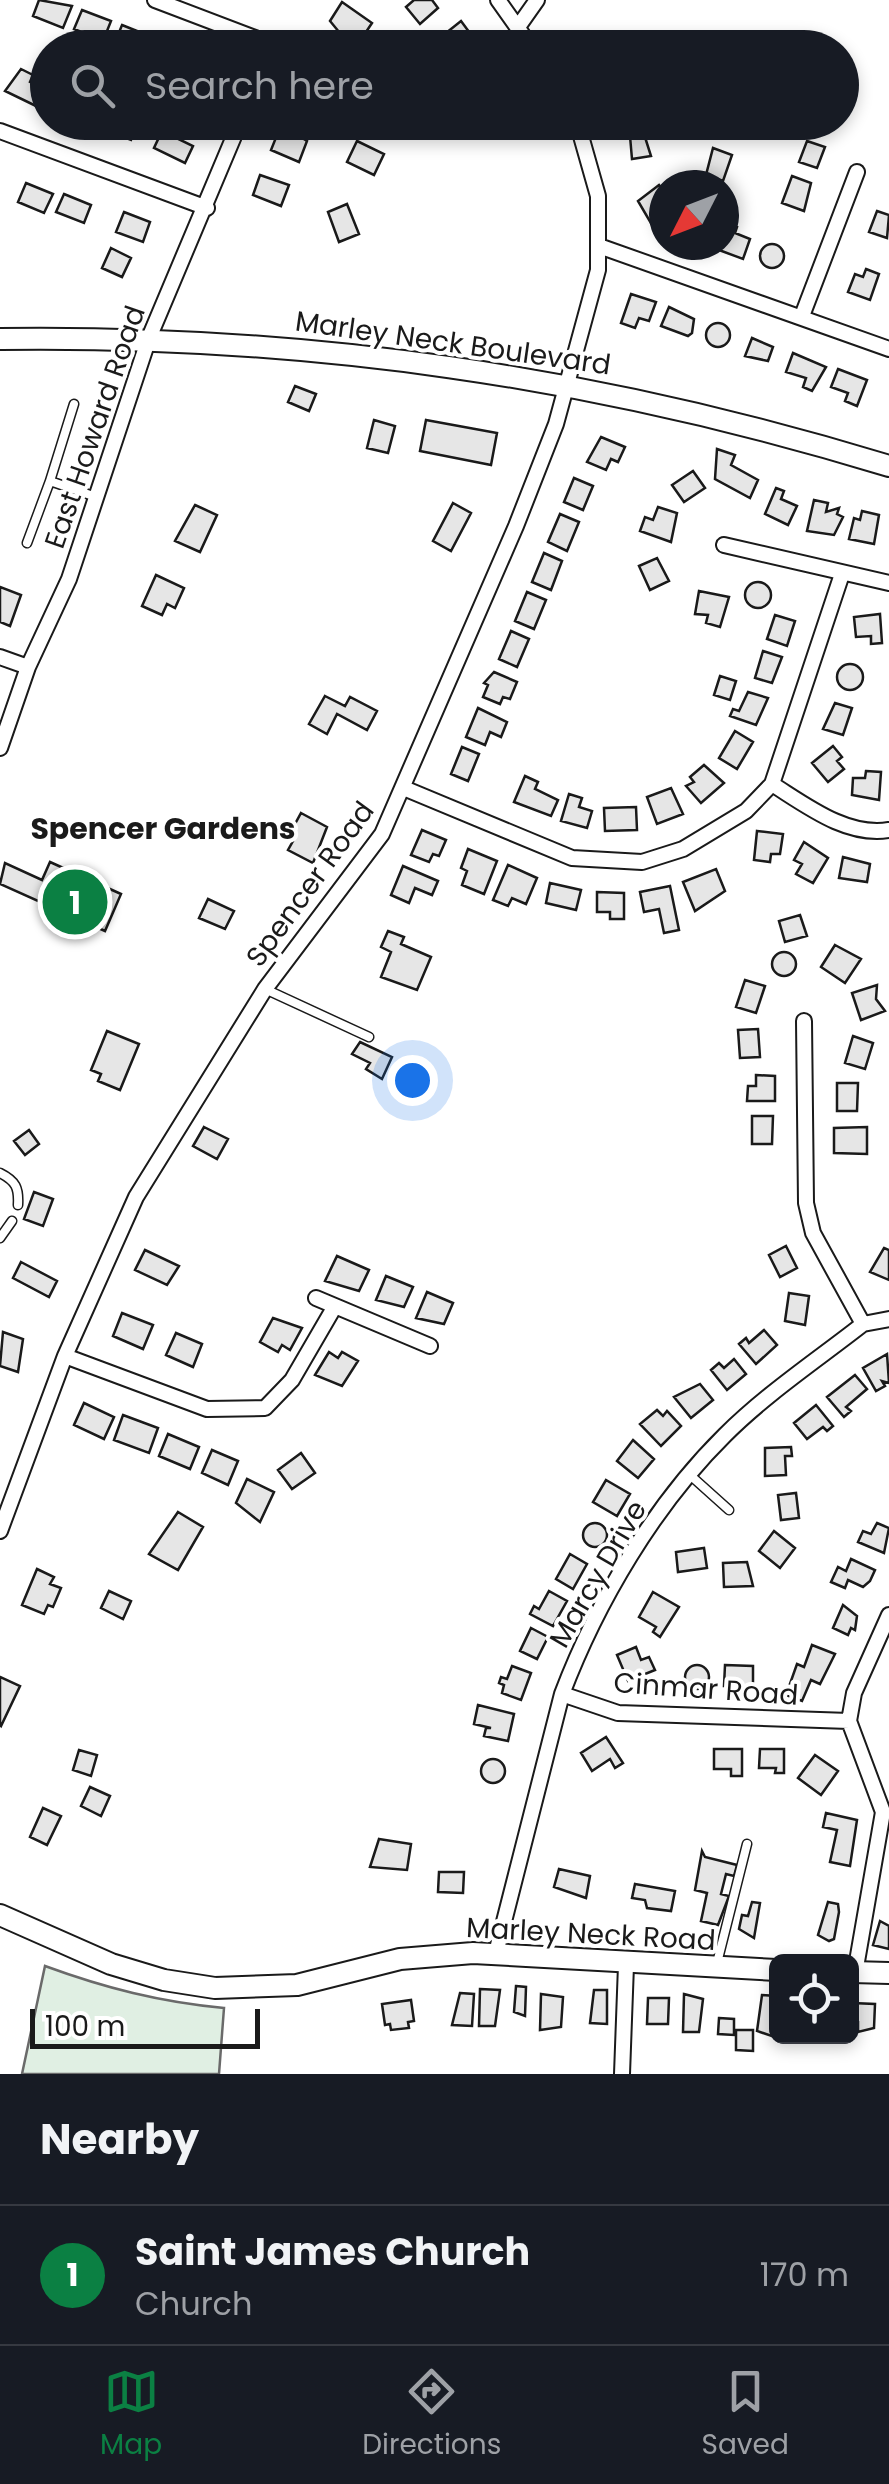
<!DOCTYPE html>
<html lang="en">
<head>
<meta charset="utf-8">
<style>
	:root { --surface:#171b24; --page:#242831; --text:#f1f3f6; --muted:#9ea1a6; --line:#363941; --accent:#0b8043 }
	body { margin:0; font-family:Poppins,sans-serif; background:var(--page); color:var(--text) }
	.controls { position:absolute; right:30px; bottom:30px; display:grid; overflow:hidden; border-radius:15px; box-shadow:0 5px 15px #0003 }
	.controls button { width:90px; height:90px; display:grid; place-items:center; padding:0; border:0; border-bottom:2px solid var(--line); background:var(--surface); color:var(--text); font:50px sans-serif }
	.compass { position:absolute; left:649px; top:170px; width:90px; height:90px; border-radius:50%; background:var(--surface); box-shadow:0 5px 15px #0003; rotate:228deg }
	.scale { position:absolute; left:30px; bottom:25px; width:230px; box-sizing:border-box; padding-left:10px; border:5px solid #1a1a1a; border-top:0; font-size:28px; line-height:35px; white-space:nowrap; color:#1a1a1a; -webkit-text-stroke:8px #fff; paint-order:stroke }
	.you { position:absolute; left:412px; top:1080px; width:35px; height:35px; margin:-25px; border:8px solid #fff; border-radius:50%; background:#1a73e8; box-shadow:0 0 0 15px #1a73e833 }
	.badge { display:grid; place-items:center; width:65px; height:65px; border-radius:50%; background:var(--accent); color:#fff; font-size:32px; font-weight:700 }
	.pin { position:absolute; translate:-50% -50%; border:5px solid #fff; box-shadow:0 2px 10px #0006 }
	.list { margin:0; padding:0; list-style:none }
	h2 { display:flex; justify-content:space-between; align-items:center; height:130px; margin:0; padding:0 40px; font-size:42px }
	h2 small { font-size:32px; font-weight:400; color:var(--muted) }
	.list li { display:grid; grid-template-columns:65px 1fr auto; gap:30px; align-items:center; box-sizing:border-box; height:140px; padding:0 40px; border-top:2px solid var(--line) }
	.list b { display:block; font-size:38px; white-space:nowrap }
	.list p { margin:0; font-size:32px; white-space:nowrap; color:var(--muted) }
	.list em { font-size:32px; font-style:normal; color:var(--muted) }
	.icon { flex:none; width:55px; height:55px; fill:none; stroke:currentColor; stroke-width:2; stroke-linecap:round; stroke-linejoin:round }
	.map { position:relative; flex:none; width:889px; height:2074px; overflow:hidden }
	.search { position:absolute; background:var(--surface); box-shadow:0 5px 15px #0003; left:30px; right:30px; top:30px; height:110px; display:flex; align-items:center; gap:25px; box-sizing:border-box; padding:0 35px; border-radius:55px; color:var(--muted); font-size:38px }
	.sheet { height:270px; background:var(--surface) }
	nav { display:flex; justify-content:space-around; align-items:center; box-sizing:border-box; height:140px; border-top:2px solid var(--line); background:var(--surface); font-size:28px; color:var(--muted) }
	nav a { display:grid; justify-items:center; gap:5px }
	nav .on { color:var(--accent) }
	.map>svg:first-child { display:block }
</style>
</head>
<body>
<div class="map">
<svg width="889" height="2074" viewBox="0 0 889 2074">
	<rect width="100%" height="100%" fill="#fff"/>
	<path fill="#e0efe3" stroke="#6a6a6a" stroke-width="2.5" d="M45,1966C105,1988 160,2002 224,2008L219,2074H22Z"/>
	<path fill="#e6e6e6" stroke="#1a1a1a" stroke-width="2.5" d="M39,0L72,6L63,28L33,16Z
		M414,0H432L438,8L420,24L406,7Z
		M342,2L372,23L360,41L348,33L344,38L330,21Z
		M82,10L111,21L103,41L74,29Z
		M461,21L475,40L457,48L446,33Z
		M122,25L152,37L147,48L114,45Z
		M21,69L33,75L30,82L44,89L36,106L5,91Z
		M103,122H138L131,140L100,128Z
		M281,125L307,141L299,162L271,150Z
		M162,131L193,146L185,163L154,148Z
		M644,134L651,156L632,159L630,136Z
		M357,141L384,154L374,175L347,162Z
		M807,141L825,147L817,168L799,162Z
		M713,148L732,155L723,181L706,175Z
		M260,175L289,185L281,206L253,195Z
		M792,176L811,183L804,211L782,203Z
		M26,183L53,194L44,213L18,202Z
		M659,185L664,192L660,202L664,216L652,225L638,201Z
		M64,194L91,205L84,223L56,212Z
		M347,204L359,234L339,242L328,212Z
		M877,211L889,215L887,238L869,232Z
		M124,212L150,222L143,242L116,232Z
		M731,225L737,227L735,233L750,239L743,259L719,250Z
		M760 256a12 12 0 1 1 24 0a12 12 0 1 1-24 0Z
		M111,248L131,258L122,277L102,268Z
		M866,269L879,274L870,300L848,292L855,274L863,277Z
		M631,294L656,302L649,321L639,318L635,328L621,323Z
		M669,307L694,319L692,333L688,336L661,326Z
		M706 335a12 12 0 1 1 24 0a12 12 0 1 1-24 0Z
		M752,338L773,347L768,361L745,356Z
		M793,353L826,367L812,391L803,387L806,378L786,372Z
		M838,369L867,380L857,406L845,401L848,393L831,387Z
		M295,386L316,394L309,411L288,402Z
		M374,420L395,426L388,453L367,448Z
		M426,420L497,433L491,465L420,451Z
		M601,437L625,447L618,462L611,459L606,470L587,462Z
		M717,449L735,455L731,465L758,480L750,498L715,479Z
		M693,471L705,488L684,502L672,485Z
		M574,478L593,486L583,510L564,502Z
		M776,488L784,491L781,499L797,506L788,525L765,514Z
		M814,500L828,503L826,512L839,508L837,514L843,517L834,535L807,531Z
		M453,503L471,513L451,551L433,541Z
		M195,505L217,515L200,552L175,541Z
		M658,507L677,513L671,542L640,531L645,517L653,520Z
		M862,511L879,515L874,544L849,539L854,518L860,520Z
		M560,514L579,522L567,551L548,542Z
		M544,553L562,561L551,590L532,582Z
		M657,558L669,581L650,590L639,566Z
		M156,575L184,588L175,608L167,604L162,615L142,606Z
		M745 595a13 13 0 1 1 26 0a13 13 0 1 1-26 0Z
		M0,587L21,595L10,626L0,622Z
		M699,591L729,597L720,627L706,623L708,615L695,614Z
		M527,592L546,600L534,629L515,621Z
		M880,614L882,643L871,644V636L856,637L854,617Z
		M775,615L795,621L787,646L767,639Z
		M511,631L529,639L517,667L499,659Z
		M763,651L782,657L772,683L755,678Z
		M837 677a13 13 0 1 1 26 0a13 13 0 1 1-26 0Z
		M494,672L517,682L510,699L503,697L500,704L483,697L488,685L484,683Z
		M720,676L736,681L730,700L714,695Z
		M748,692L768,698L756,725L730,716L733,709L739,711Z
		M325,696L345,706L350,697L377,711L367,730L337,714L327,734L309,724Z
		M835,703L852,708L843,735L823,729Z
		M478,708L507,722L501,737L490,732L485,745L466,737Z
		M735,731L753,742L737,769L719,758Z
		M833,746L842,757L837,761L844,769L828,782L812,763Z
		M462,747L479,754L468,781L451,774Z
		M704,765L724,783L701,803L686,786L694,782L690,777Z
		M866,771L881,772L879,800L852,795L853,778H865Z
		M525,776L538,782L535,789L558,800L551,816L514,802Z
		M671,788L683,814L657,824L647,797Z
		M569,794L582,798L579,807L592,811L587,828L561,821Z
		M636,807L637,830L605,831L604,808Z
		M301,813L327,827L313,863L288,850L293,841L288,837Z
		M422,830L446,840L439,856L433,854L429,862L411,855Z
		M757,831L783,834L780,854H771L770,862L754,860Z
		M804,842L828,858L813,883L796,874L802,864L794,860Z
		M468,849L497,861L484,894L462,885L467,871L461,868Z
		M843,857L870,864L867,882L839,878Z
		M50,862L121,894L105,931L0,884L5,863L42,880Z
		M508,865L537,878L526,904L512,898L508,906L493,900Z
		M403,866L438,881L432,895L415,888L409,903L391,895Z
		M716,869L725,891L695,911L683,882Z
		M550,883L581,890L576,910L546,903Z
		M670,886L679,930L664,933L659,909L644,912L640,892Z
		M597,892L624,893V919H610V912H597Z
		M208,899L234,911L225,929L199,918Z
		M800,915L807,936L785,942L779,921Z
		M388,931L404,937L401,944L431,957L417,990L381,977L391,952L381,947Z
		M835,945L861,959L845,983L821,967Z
		M772 964a12 12 0 1 1 24 0a12 12 0 1 1-24 0Z
		M745,980L765,986L756,1013L736,1007Z
		M877,985L876,999L885,1011L861,1020L852,993Z
		M758,1029L760,1057L740,1058L738,1030Z
		M107,1031L139,1044L120,1090L98,1081L101,1074L91,1070Z
		M853,1036L873,1043L865,1069L845,1063Z
		M360,1042L392,1057L382,1079L366,1069L370,1063L352,1054Z
		M756,1075L775,1076V1101H747L748,1086H756Z
		M837,1083H858L857,1111H837Z
		M752,1116H773L772,1144H752Z
		M204,1127L228,1139L217,1159L193,1146Z
		M867,1127V1154L834,1153V1128Z
		M29,1130L39,1144L25,1155L14,1141Z
		M34,1192L53,1199L43,1226L24,1219Z
		M786,1246L797,1268L780,1277L769,1255Z
		M884,1248L889,1250V1280L870,1272Z
		M145,1250L179,1266L167,1285L135,1270Z
		M337,1256L369,1270L359,1291L325,1281Z
		M21,1262L57,1281L49,1297L13,1278Z
		M386,1276L413,1287L404,1307L376,1300Z
		M427,1292L453,1303L444,1324L416,1318Z
		M789,1293L809,1296L805,1325L785,1321Z
		M122,1313L153,1325L143,1349L113,1336Z
		M273,1318L302,1328L290,1350L282,1345L278,1352L260,1342Z
		M764,1330L777,1345L756,1364L739,1344L746,1338L749,1343Z
		M3,1332L23,1339L18,1372L0,1366Z
		M176,1333L202,1344L193,1367L166,1355Z
		M329,1352L338,1358L342,1352L358,1361L342,1386L315,1375Z
		M887,1354L889,1383L882,1381L885,1386L876,1391L863,1368Z
		M734,1359L746,1374L727,1390L711,1370L719,1363L724,1368Z
		M855,1375L867,1389L846,1407L851,1411L844,1417L827,1397Z
		M700,1384L713,1400L691,1418L674,1397Z
		M84,1403L114,1417L104,1439L74,1425Z
		M816,1405L833,1426L827,1431L823,1427L807,1439L794,1423Z
		M657,1410L663,1416L667,1411L681,1426L661,1446L640,1424Z
		M123,1415L158,1428L149,1453L114,1440Z
		M168,1434L199,1447L190,1469L159,1456Z
		M633,1440L654,1459L638,1478L617,1461Z
		M791,1447L792,1456H785L786,1475L765,1476V1448Z
		M212,1450L238,1461L228,1485L202,1473Z
		M301,1453L315,1473L292,1489L278,1470Z
		M247,1479L274,1492L260,1522L236,1503Z
		M606,1480L630,1494L617,1516L593,1502Z
		M796,1493L799,1518L781,1520L778,1495Z
		M178,1512L203,1527L178,1570L149,1554Z
		M583 1535a12 12 0 1 1 24 0a12 12 0 1 1-24 0Z
		M877,1523L889,1528L884,1553L858,1542L863,1531L871,1534Z
		M774,1531L795,1548L780,1568L759,1551Z
		M704,1548L707,1568L678,1572L676,1552Z
		M570,1554L587,1564L573,1589L556,1579Z
		M851,1559L875,1570L870,1581L863,1587L848,1580L845,1588L831,1582L838,1567L846,1571Z
		M747,1562L753,1586L724,1587L723,1563Z
		M37,1569L54,1577L50,1584L61,1588L53,1607L48,1605L44,1614L22,1605Z
		M109,1591L131,1601L123,1619L101,1608Z
		M549,1591L567,1601L553,1626L530,1614L534,1606L539,1609Z
		M653,1592L679,1607L660,1637L653,1632L656,1627L639,1617Z
		M843,1605L857,1616L855,1630L851,1628L848,1635L833,1628Z
		M531,1628L548,1637L537,1659L520,1651Z
		M812,1645L835,1654L820,1684L811,1680L802,1701L786,1695L797,1664L804,1667Z
		M636,1647L641,1660L649,1657L655,1670L628,1681L617,1655Z
		M685 1677a12 12 0 1 1 24 0a12 12 0 1 1-24 0Z
		M725,1665L753,1666V1687L724,1686Z
		M512,1666L531,1673L521,1700L502,1693L504,1685L499,1683L501,1677L507,1679Z
		M0,1677L20,1686L1,1726L0,1725Z
		M478,1705L514,1714L508,1741L484,1736L486,1728H491L474,1724Z
		M606,1737L623,1763L615,1768L610,1759L592,1771L581,1753Z
		M714,1749H742V1776H731V1769H714Z
		M760,1749H784V1773H775L776,1768H759Z
		M79,1750L97,1755L91,1776L73,1770Z
		M815,1755L838,1771L821,1795L798,1778Z
		M481 1771a12 12 0 1 1 24 0a12 12 0 1 1-24 0Z
		M90,1787L110,1796L101,1816L81,1806Z
		M43,1808L61,1816L47,1845L30,1837Z
		M826,1813L857,1820L850,1866L830,1862L837,1830L823,1827Z
		M379,1839L411,1844L407,1870L370,1867Z
		M702,1851L705,1857L737,1865L734,1876L726,1874L721,1894L729,1896L718,1925L701,1921L707,1893L695,1890Z
		M559,1869L590,1876L586,1898L554,1887Z
		M439,1872H464L463,1893L438,1892Z
		M635,1884L675,1891L671,1911L647,1908L645,1900L632,1898Z
		M752,1902L760,1903L754,1938L739,1929L742,1915L748,1916Z
		M828,1902L838,1904L839,1912L834,1939L829,1941L818,1935Z
		M880,1921L889,1926V1949L873,1945Z
		M516,1986L526,1987L525,2016L514,2012Z
		M480,1989L500,1990L495,2026H479Z
		M594,1990H607V2024L590,2023Z
		M460,1993L474,1994L472,2026L452,2025Z
		M541,1994L563,1997L561,2027L540,2030Z
		M684,1994L703,1999L699,2032H683Z
		M762,1995L776,1996L775,2037L757,2031Z
		M648,1998H669L668,2024H647Z
		M411,2000L414,2021L408,2022L409,2028L391,2030L390,2024L385,2025L382,2004Z
		M852,2003L875,2004L874,2028L858,2032V2022L852,2021Z
		M719,2018L734,2019V2035L718,2034Z
		M736,2030H753V2051L736,2050Z"/>
	<g fill="none" stroke-linecap="round" stroke-linejoin="round">
		<g stroke="#1a1a1a" stroke-width="11">
			<path id="lane" d="M50,481L74,404
				M27,543L50,481L96,497
				M265,989L369,1037
				M0,1173C16,1181 19,1188 18,1205
				M0,1238L12,1221
				M690,1475L729,1510
				M717,1963L747,1844"/>
		</g>
		<g stroke="#1a1a1a" stroke-width="18">
			<path id="street" d="M155,0L255,38L265,48
				M498,0L532,48
				M518,27L537,0
				M0,131L207,208
				M599,246L889,349
				M802,316L857,172
				M724,545L889,583
				M0,657L28,667
				M0,748L28,667L69,579L149,338L240,122
				M772,784C807,806 847,837 889,830
				M406,789L572,858L642,862L683,849L746,811L772,784L842,574
				M804,1021L806,1203L813,1233L863,1324
				M316,1298L430,1346
				M65,1356L207,1409L265,1408L292,1380L335,1306
				M0,1531L65,1356L136,1197L265,989L382,834L516,526L556,424L598,270V196L577,122
				M562,1694L618,1713L849,1721
				M496,1953L562,1694C597,1602 654,1505 725,1435C766,1394 817,1360 863,1324L889,1319
				M855,1973L883,1812L849,1721L854,1693L889,1615
				M622,2074L626,1965"/>
		</g>
		<g stroke="#1a1a1a" stroke-width="24">
			<path id="secondary" d="M0,339C308,335 595,376 889,466
				M0,1915L111,1964L164,1980L215,1988L297,1985L400,1959L473,1953L776,1970
				M852,1972L889,1973"/>
		</g>
		<use href="#lane" stroke="#fff" stroke-width="8"/>
		<use href="#street" stroke="#fff" stroke-width="14"/>
		<use href="#secondary" stroke="#fff" stroke-width="20"/>
	</g>
	<g text-anchor="middle" dominant-baseline="central" stroke-width="8" stroke-linejoin="round" paint-order="stroke">
		<g font-size="28" fill="#1a1a1a" stroke="#fff">
			<text transform="translate(453 343) rotate(8)">Marley Neck Boulevard</text>
			<text transform="translate(95 427) rotate(-71)">East Howard Road</text>
			<text transform="translate(310 884) rotate(-54)">Spencer Road</text>
			<text transform="translate(598 1574) rotate(-60)">Marcy Drive</text>
			<text transform="translate(706 1689) rotate(4)">Cinmar Road</text>
			<text transform="translate(591 1934) rotate(3)">Marley Neck Road</text>
		</g>
		<g font-size="30" font-weight="bold" fill="#1a1a1a" stroke="#fff">
			<text x="163" y="828">Spencer Gardens</text>
		</g>
	</g>
</svg>
<div class="controls">
<button><svg class="icon" aria-label="locate" viewBox="0 0 24 24"><circle cx="12" cy="12" r="6"/><path d="M12 2v4M12 18v4M2 12h4M18 12h4"/></svg></button>
</div>
<svg class="compass" viewBox="-18 -18 36 36"><path d="M0-13l5 13h-10z" fill="#e53935"/><path d="M0 13l5-13h-10z" fill="#9ea1a6"/></svg>
<div class="scale">100 m</div>
<div class="you"></div>
<div class="pin badge" style="left:75px;top:902px">1</div>
<div class="search"><svg class="icon" aria-label="search" viewBox="0 0 24 24"><circle cx="10" cy="10" r="6"/><path d="M15 15l6 6"/></svg>Search here</div>
</div>
<section class="sheet">
<h2>Nearby<small></small></h2>
<ul class="list">
<li><span class="badge">1</span><div><b>Saint James Church</b><p>Church</p></div><em>170 m</em></li>
</ul>
</section>
<nav>
<a class="on"><svg class="icon" aria-label="map" viewBox="0 0 24 24"><path d="M3 6l6-2 6 2 6-2v14l-6 2-6-2-6 2zM9 4v14M15 6v14"/></svg>Map</a>
<a><svg class="icon" aria-label="directions" viewBox="0 0 24 24"><path d="M12 3l9 9-9 9-9-9zM9 14v-3h6M13 9l2 2-2 2"/></svg>Directions</a>
<a><svg class="icon" aria-label="saved" viewBox="0 0 24 24"><path d="M7 4h10v16l-5-4-5 4z"/></svg>Saved</a>
</nav>
</body>
</html>
